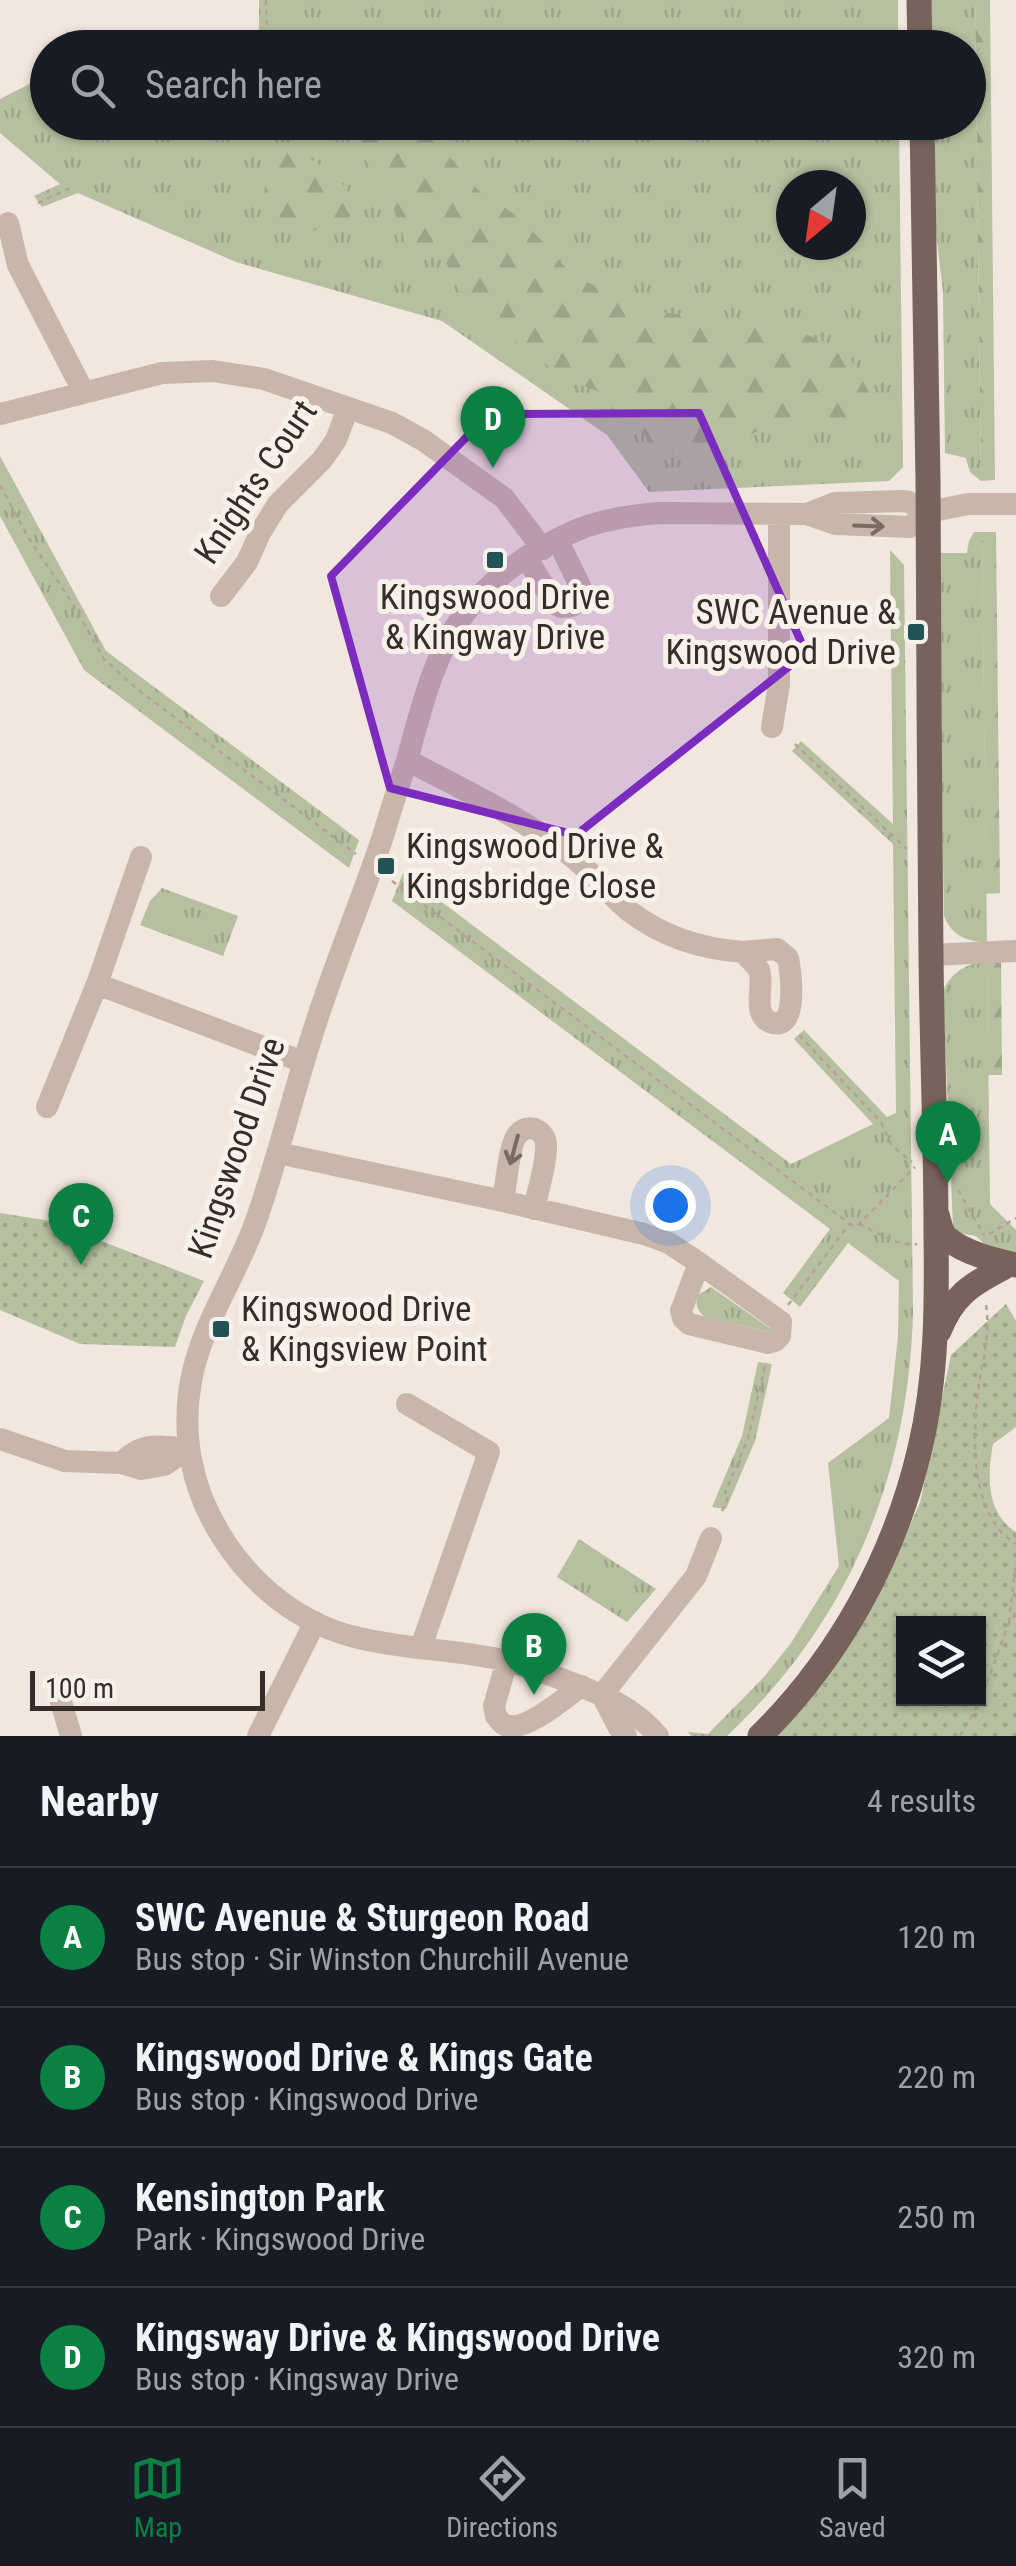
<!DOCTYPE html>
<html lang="en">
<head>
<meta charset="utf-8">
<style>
	:root { --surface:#171b24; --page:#242831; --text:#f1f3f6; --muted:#9ea1a6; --line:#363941; --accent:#0b8043 }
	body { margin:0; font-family:"Roboto Condensed",sans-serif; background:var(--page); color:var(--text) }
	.controls { position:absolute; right:30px; bottom:30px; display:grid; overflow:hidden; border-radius:0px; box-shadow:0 2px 8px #0004 }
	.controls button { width:90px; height:90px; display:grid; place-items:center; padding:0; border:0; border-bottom:2px solid var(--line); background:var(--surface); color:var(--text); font:50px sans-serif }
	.compass { position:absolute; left:776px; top:170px; width:90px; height:90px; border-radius:50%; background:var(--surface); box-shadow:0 2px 8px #0004; rotate:209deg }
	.scale { position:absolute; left:30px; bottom:25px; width:235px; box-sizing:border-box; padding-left:10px; border:5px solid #362d2a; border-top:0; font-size:28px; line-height:35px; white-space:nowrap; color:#362d2a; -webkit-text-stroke:8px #f8f1ea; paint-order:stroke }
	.you { position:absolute; left:670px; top:1205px; width:35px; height:35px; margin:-25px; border:8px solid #fff; border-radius:50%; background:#1a73e8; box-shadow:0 0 0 15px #1a73e833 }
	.badge { display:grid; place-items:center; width:65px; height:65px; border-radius:50%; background:var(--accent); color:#fff; font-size:32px; font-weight:700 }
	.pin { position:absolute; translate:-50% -82px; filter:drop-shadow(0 2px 5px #0008) }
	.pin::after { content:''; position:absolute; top:52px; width:35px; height:30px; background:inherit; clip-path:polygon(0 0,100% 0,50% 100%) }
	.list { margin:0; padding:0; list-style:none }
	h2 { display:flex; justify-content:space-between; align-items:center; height:130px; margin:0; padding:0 40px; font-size:42px }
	h2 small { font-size:32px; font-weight:400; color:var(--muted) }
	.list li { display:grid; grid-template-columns:65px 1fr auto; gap:30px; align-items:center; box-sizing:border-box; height:140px; padding:0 40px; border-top:2px solid var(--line) }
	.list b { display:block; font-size:38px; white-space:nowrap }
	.list p { margin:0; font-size:32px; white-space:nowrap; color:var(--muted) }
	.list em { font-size:32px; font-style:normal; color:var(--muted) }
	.icon { flex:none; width:55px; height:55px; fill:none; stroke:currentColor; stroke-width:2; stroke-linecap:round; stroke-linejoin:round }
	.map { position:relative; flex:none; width:1016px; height:1736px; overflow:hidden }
	.search { position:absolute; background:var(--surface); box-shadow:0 2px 8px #0004; left:30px; right:30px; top:30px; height:110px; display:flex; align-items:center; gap:25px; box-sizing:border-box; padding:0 35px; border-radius:55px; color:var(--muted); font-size:38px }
	.sheet { height:690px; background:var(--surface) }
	nav { display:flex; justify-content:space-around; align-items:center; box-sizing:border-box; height:140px; border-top:2px solid var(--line); background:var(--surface); font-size:28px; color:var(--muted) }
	nav a { display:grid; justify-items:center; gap:5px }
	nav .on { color:var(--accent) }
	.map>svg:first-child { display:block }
</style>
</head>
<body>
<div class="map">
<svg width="1016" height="1736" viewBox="0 0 1016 1736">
	<defs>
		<pattern id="grass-tufts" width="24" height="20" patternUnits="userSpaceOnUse" patternTransform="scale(2.5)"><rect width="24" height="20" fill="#b6bf9f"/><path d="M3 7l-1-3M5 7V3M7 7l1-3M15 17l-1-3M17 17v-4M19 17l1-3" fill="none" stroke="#9da489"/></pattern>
		<pattern id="forest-firs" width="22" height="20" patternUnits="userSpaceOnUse" patternTransform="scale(2.5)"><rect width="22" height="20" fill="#b6bf9f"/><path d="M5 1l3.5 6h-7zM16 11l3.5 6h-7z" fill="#9da489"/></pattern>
		<pattern id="park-dots" width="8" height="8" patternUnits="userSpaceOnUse" patternTransform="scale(2.5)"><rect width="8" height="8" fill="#b6bf9f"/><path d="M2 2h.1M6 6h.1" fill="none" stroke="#9da489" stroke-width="1.8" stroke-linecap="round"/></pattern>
	</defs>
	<rect width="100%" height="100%" fill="#f1e7de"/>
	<path fill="url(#grass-tufts)" fill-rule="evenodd" d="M259,0H898V47H241L259,30Z
		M931,0H975L981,481L970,472L966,458L945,453L943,292L936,232L934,123L968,122V48L932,47Z
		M43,77H47L48,122L899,123L903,467L889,481L649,492L607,435L442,321L236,262L78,193L42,207L34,196L60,184L0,133V99ZM791,185H851V245H791Z
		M0,456L106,651L359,840L349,868L84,670L0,516Z
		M974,532H982L987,943C965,940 953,937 944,916L938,553H967L969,541Z
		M890,550L904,565L913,1312C909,1477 848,1623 727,1736H691L688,1732L708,1734L764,1677L791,1643L839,1566L828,1463L889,1418L898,1337L899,1281L848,1243L800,1307L783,1293L830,1229L392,901L403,873L791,1164L873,1124L794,1039L804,1030L887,1117L896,1113L893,844L792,751L801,741L893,824Z
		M162,888L238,916L223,956L140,925L150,901Z
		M987,962L990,1204L1016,1230V1252L991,1250L976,1236L958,1233L953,1227L943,991C952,972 966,963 987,962Z
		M711,1287L771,1329L770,1332L705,1317C697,1310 695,1305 698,1295Z
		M758,1362L772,1364L755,1441L726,1509L712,1507L742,1436Z
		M579,1539L656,1589L627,1622L557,1577Z"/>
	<path fill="url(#forest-firs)" d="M975,0H990L995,480L981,481Z
		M340,123H421L479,191L522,219L574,277L660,312L791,328L846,351L869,392L857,429L836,433L784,417L747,437L661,457L617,399L566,379L471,307L436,245L407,246L387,191Z
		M276,145C315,159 336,170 358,205C351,218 346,219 334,225C306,239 283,224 264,202L265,183L262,162Z
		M982,532H996L1000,893L986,894Z
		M987,962H1001L1002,1075H988Z"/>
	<path fill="url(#park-dots)" fill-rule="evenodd" d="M0,1213L50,1221L204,1281L186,1316L175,1347L80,1344L0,1310Z
		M1006,1304L1016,1321V1427L993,1444C987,1476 986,1513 1016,1532V1736H776L884,1583L920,1503L951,1355ZM904,1624H978V1699H904Z"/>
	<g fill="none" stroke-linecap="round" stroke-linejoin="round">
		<path stroke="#b4a095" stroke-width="2.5" stroke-dasharray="5 5" stroke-linecap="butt" d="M266,0L267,30
			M38,203L72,187
			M0,485L28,537L71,601L104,659L137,689L356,854
			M795,744L907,849
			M392,881L850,1224
			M799,1035L881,1122L892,1146L912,1162
			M958,1190L984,1235
			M859,1224C877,1232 898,1247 917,1244
			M989,1234L1016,1218
			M788,1305L844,1231L850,1224L855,1226L859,1224L915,1167
			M986,1305C991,1335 982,1361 978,1391C972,1439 970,1516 1016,1544
			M722,1511L729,1495L725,1493L748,1439L766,1362
			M1009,1622L1016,1562
			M960,1736L981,1699L1009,1623L1016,1613"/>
		<path stroke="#c8b6ab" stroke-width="22" d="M8,223L18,265L83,391
			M0,414L162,373L213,371L264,379L392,423L423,440L504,498L543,549
			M807,514L836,524L910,527L928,512L968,504H1016
			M526,557L555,604L561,607L572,606L580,599L581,588L558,541
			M221,596L247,562L260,533L278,504L322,460L336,440L348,408
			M772,727L779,684V514
			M407,760C452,784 499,806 542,835C556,844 572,856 585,868C600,882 613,898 629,911C663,937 701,949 743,952C747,957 756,964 759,970C765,984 751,1014 770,1022C799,1034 791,972 788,958L777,949L743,952
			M931,955L1016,951
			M97,984L303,1062
			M47,1107L97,984L141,857
			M278,1153L503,1201L644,1234L669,1243L699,1263L681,1311L683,1318L689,1324L768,1343L775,1341L780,1336L781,1322L699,1263
			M503,1201C506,1187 509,1141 519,1133C531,1122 547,1132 546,1147C546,1167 538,1189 534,1209
			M407,1404L489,1452L421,1647
			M0,1439L65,1461L121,1463L141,1469L164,1465L188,1449
			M121,1463C144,1441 159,1446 188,1449
			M507,1661L494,1706L496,1716C501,1722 502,1725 509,1726C527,1730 567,1697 581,1686
			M602,1695L696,1576L711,1538
			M602,1695L619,1728L626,1736
			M60,1698L71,1736
			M258,1736L315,1622
			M658,1736C634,1708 606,1696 572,1683C551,1675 529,1667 507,1661C457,1649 405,1650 355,1637C300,1624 252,1585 222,1537C192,1490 181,1436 191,1381C202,1321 239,1273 258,1215C282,1145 298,1073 323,1002C342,946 365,891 384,833C391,809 399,785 407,760C421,711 432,659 462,617C489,579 534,548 577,530C603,519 633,515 660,513L807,514L835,503L902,501L909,502L928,512"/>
		<path stroke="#77635c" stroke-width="25" d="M919,0L920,48
			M937,1215C940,1223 940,1232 947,1238C964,1253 994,1260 1016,1265
			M939,1331C953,1296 970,1285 1003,1268
			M760,1736C839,1658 895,1556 920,1448C937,1377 937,1305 936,1232C936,1141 932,1049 931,957C929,798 929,640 928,481C927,362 924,242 922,122"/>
	</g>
	<defs><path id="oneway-shaft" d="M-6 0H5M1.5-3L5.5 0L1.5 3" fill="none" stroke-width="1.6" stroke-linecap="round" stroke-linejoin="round" transform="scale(2.5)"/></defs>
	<g stroke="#786b64">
		<use href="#oneway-shaft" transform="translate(869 526) rotate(2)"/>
		<use href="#oneway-shaft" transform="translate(514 1150) rotate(105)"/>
	</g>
	<path fill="#7b2cbf" fill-opacity="0.2" stroke="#7b2cbf" stroke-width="8" stroke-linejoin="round" d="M699,413L806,653L576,835L390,788L331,576L489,414Z"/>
	<g fill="#225455" stroke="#f8f1ea" stroke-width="4">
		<rect x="485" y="550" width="20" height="20" rx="5"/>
		<rect x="906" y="622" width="20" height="20" rx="5"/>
		<rect x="376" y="856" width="20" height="20" rx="5"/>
		<rect x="211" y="1319" width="20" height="20" rx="5"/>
	</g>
	<g text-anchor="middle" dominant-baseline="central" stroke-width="10" stroke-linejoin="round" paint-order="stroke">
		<g font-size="35" fill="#362d2a" stroke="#f8f1ea">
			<text transform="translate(256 482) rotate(-56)">Knights Court</text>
			<text transform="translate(237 1148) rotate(-71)">Kingswood Drive</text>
		</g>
		<g font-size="35" fill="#362d2a" stroke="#f8f1ea" text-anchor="start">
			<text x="495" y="597" text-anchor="middle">Kingswood Drive<tspan x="495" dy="40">&amp; Kingway Drive</tspan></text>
			<text x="896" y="612" text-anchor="end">SWC Avenue &amp;<tspan x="896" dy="40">Kingswood Drive</tspan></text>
			<text x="406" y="846">Kingswood Drive &amp;<tspan x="406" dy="40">Kingsbridge Close</tspan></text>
			<text x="241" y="1309">Kingswood Drive<tspan x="241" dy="40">&amp; Kingsview Point</tspan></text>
		</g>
	</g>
</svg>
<div class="controls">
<button><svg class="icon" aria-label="layers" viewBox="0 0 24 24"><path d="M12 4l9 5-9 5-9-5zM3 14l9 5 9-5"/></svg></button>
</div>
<svg class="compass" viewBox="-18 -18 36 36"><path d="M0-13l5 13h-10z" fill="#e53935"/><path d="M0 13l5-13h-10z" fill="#9ea1a6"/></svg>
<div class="scale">100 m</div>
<div class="you"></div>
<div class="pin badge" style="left:948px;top:1183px">A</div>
<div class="pin badge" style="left:534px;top:1695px">B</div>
<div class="pin badge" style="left:81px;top:1265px">C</div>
<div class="pin badge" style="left:493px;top:468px">D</div>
<div class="search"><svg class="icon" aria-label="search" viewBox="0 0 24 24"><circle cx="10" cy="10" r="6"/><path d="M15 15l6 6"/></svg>Search here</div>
</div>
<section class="sheet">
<h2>Nearby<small>4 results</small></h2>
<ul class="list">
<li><span class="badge">A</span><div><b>SWC Avenue &amp; Sturgeon Road</b><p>Bus stop · Sir Winston Churchill Avenue</p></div><em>120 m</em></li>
<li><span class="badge">B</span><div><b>Kingswood Drive &amp; Kings Gate</b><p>Bus stop · Kingswood Drive</p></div><em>220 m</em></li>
<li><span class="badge">C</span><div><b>Kensington Park</b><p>Park · Kingswood Drive</p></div><em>250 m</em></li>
<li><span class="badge">D</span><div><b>Kingsway Drive &amp; Kingswood Drive</b><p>Bus stop · Kingsway Drive</p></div><em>320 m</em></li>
</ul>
</section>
<nav>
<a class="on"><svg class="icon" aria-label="map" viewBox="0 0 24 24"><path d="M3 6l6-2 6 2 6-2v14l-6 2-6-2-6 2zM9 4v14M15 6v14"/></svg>Map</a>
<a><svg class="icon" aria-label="directions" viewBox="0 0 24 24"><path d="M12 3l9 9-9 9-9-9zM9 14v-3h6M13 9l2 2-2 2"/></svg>Directions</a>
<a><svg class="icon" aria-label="saved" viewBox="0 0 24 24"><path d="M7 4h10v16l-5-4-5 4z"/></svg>Saved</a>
</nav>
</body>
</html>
